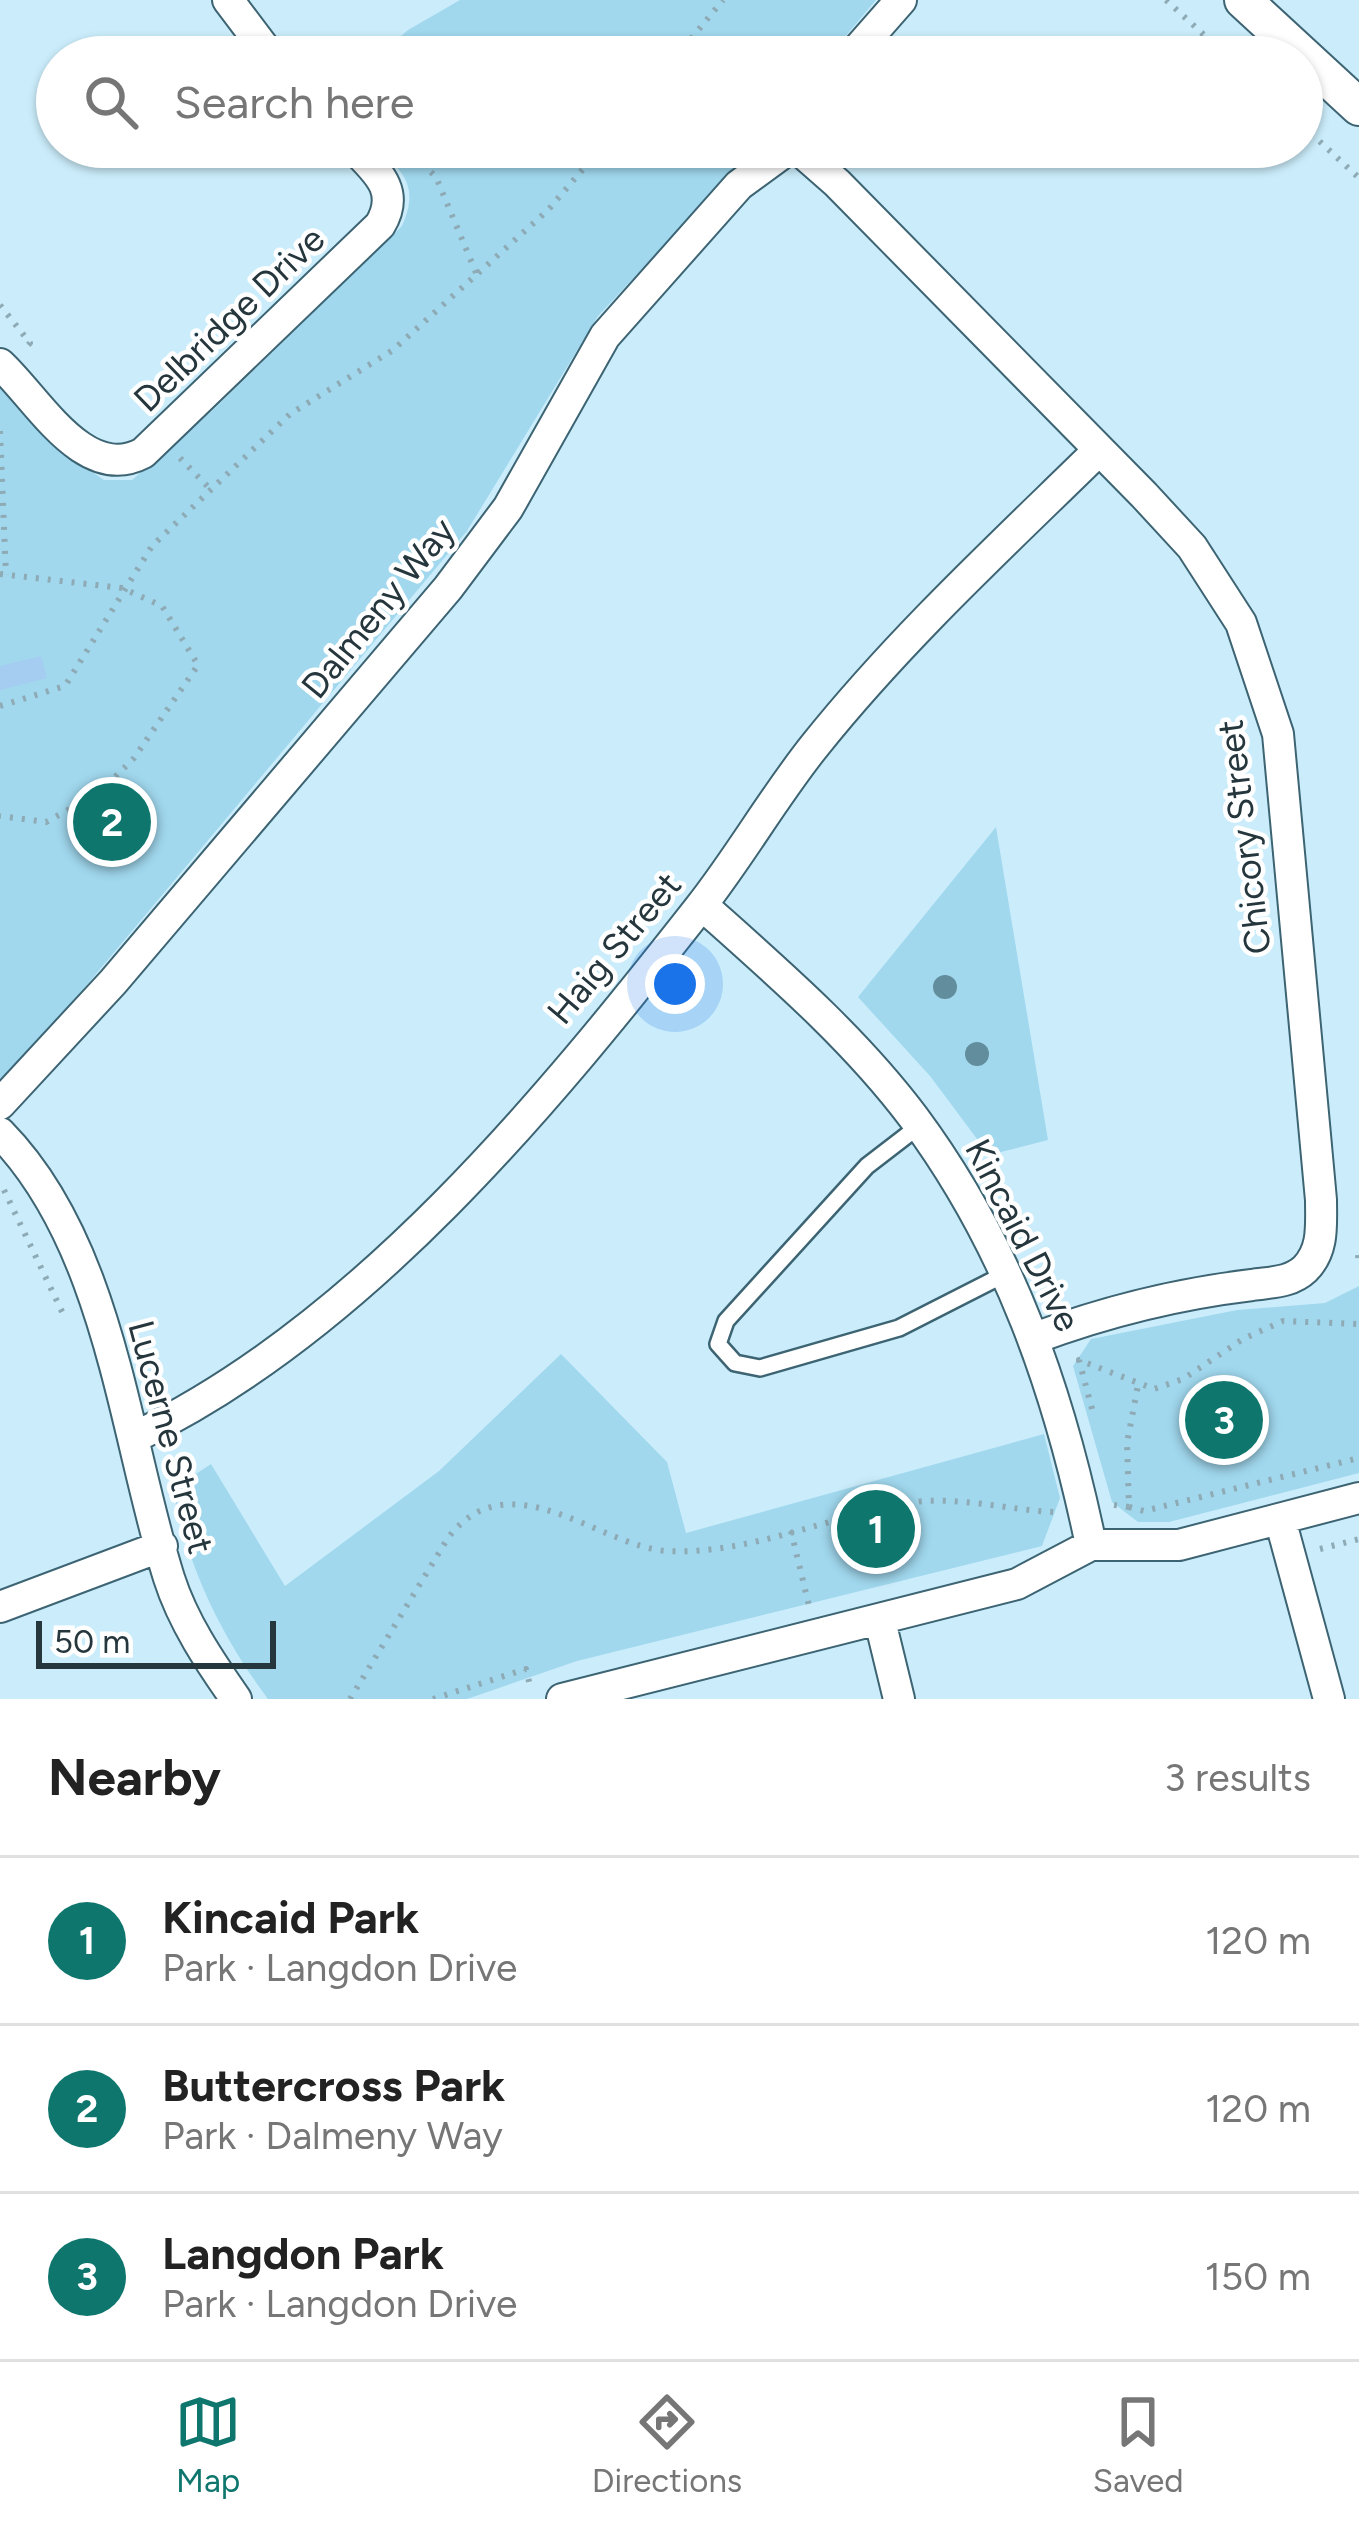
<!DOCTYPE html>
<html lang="en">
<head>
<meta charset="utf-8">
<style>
	:root { --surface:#fff; --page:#f6f6f6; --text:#222; --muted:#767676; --line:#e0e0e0; --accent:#0f766e }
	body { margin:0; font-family:Figtree,sans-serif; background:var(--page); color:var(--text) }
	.scale { position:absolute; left:36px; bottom:30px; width:240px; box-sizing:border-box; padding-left:12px; border:6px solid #25363d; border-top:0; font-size:33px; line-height:42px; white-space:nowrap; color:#25363d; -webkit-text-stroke:9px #fff; paint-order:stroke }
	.you { position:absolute; left:675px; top:984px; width:42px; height:42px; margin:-30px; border:9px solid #fff; border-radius:50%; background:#1a73e8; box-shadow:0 0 0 18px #1a73e833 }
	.badge { display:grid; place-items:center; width:78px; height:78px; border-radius:50%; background:var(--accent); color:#fff; font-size:39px; font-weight:700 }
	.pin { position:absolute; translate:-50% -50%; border:6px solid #fff; box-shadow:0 3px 12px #0006 }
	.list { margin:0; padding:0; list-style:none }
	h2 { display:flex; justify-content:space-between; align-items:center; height:156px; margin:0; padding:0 48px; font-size:51px }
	h2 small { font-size:39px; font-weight:400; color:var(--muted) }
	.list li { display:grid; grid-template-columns:78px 1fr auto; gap:36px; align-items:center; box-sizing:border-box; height:168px; padding:0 48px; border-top:3px solid var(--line) }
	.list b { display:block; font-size:45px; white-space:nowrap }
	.list p { margin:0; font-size:39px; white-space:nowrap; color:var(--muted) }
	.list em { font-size:39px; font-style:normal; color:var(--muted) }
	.icon { flex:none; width:66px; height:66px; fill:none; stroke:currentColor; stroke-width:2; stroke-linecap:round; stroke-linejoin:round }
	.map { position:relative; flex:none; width:1359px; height:1699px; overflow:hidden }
	.search { position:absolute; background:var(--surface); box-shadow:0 3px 9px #0004; left:36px; right:36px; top:36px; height:132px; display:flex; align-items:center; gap:30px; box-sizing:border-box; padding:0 42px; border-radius:66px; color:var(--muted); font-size:45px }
	.sheet { height:660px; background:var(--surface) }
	nav { display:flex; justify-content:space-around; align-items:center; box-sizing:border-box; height:168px; border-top:3px solid var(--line); background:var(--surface); font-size:33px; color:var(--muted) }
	nav a { display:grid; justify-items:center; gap:6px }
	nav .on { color:var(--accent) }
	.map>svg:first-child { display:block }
</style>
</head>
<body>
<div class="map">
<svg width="1359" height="1699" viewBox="0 0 1359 1699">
	<rect width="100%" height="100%" fill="#cbedfb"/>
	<path fill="#a1d8ee" d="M460,0H876L828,57H378L408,30Z
		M377,147H756L598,316L467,531L39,1042L0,1079V383L72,458L104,480H132L212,411L402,226C419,187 405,174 377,147Z
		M996,827L1048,1140L989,1155L930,1076L858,997Z
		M1359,1286V1473L1169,1522H1138L1112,1502L1073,1366L1091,1339L1237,1310L1325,1303Z
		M561,1354L667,1462L686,1533L1044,1434L1060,1498L1042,1546L577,1661L467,1699H268C221,1636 187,1566 173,1489L211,1464L285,1586L439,1471Z"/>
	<path fill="#a5ccf1" d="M41,656L47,678L0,690V666Z"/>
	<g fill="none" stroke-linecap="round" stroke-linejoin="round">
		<g stroke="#3d6473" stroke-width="20">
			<path id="service" d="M919,1126L867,1166L726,1321L718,1344L735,1363L760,1368L899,1328L1005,1274"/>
		</g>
		<g stroke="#3d6473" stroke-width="34">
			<path id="minor" d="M228,0L271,57
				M851,57L901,0
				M796,147L837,183L1144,495L1192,547L1241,623L1278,734L1321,1200C1321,1225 1324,1250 1305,1269C1290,1283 1271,1282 1252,1285C1176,1294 1107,1311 1035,1338
				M0,364C38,399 84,484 143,453L380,225C401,190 376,171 353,147
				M702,905C776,971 854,1038 914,1118C1009,1246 1059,1391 1091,1545
				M0,1104L113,982L448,588L508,508L605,336L739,185L791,147
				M0,1133C110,1245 124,1435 169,1578C183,1622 210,1662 236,1699
				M135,1437C362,1328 547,1102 700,907C741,855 774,796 816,744C901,638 1002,545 1099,450
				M1280,1519L1329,1699
				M0,1607L162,1546
				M880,1621L899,1699
				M562,1699L1017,1584L1091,1545H1179L1359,1498"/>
		</g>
		<g stroke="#3d6473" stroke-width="40">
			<path id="tertiary" d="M1243,0L1359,107"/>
		</g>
		<path stroke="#8eaab5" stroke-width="6" stroke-dasharray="3 9" stroke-linecap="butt" d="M1166,0L1228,57
			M676,57L723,0
			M1302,125L1359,178
			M405,147L436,177L477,275
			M696,147L716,164
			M0,305L30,343L25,348
			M0,431L6,575
			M180,458L211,490
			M0,574L122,588L162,606L198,665L134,758L99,793L46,822L0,816
			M0,706L65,686L152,546L290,414L393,350L548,210L602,147
			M4,1190L65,1318
			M1358,1255L1359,1265
			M1092,1409L1079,1360L1154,1389L1183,1379L1243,1339L1283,1321L1359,1324
			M1114,1505L1129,1507L1127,1443L1138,1385
			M1129,1507L1144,1511L1359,1458
			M791,1531L810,1610
			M1320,1549L1359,1539
			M350,1699L448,1538C509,1457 600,1547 667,1551C749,1555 829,1516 909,1503C954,1495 1008,1510 1054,1512
			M433,1699L526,1669L531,1690"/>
		<use href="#service" stroke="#fff" stroke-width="15"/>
		<use href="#minor" stroke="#fff" stroke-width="30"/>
		<use href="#tertiary" stroke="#fff" stroke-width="36"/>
	</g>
	<g fill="#628d9c">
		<circle cx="945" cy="987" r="12"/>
		<circle cx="977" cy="1054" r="12"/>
	</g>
	<g text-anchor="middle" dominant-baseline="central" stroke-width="9" stroke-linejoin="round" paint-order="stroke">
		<g font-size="36" fill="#25363d" stroke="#fff">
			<text transform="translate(229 319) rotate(-44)">Delbridge Drive</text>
			<text transform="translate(378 608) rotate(-51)">Dalmeny Way</text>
			<text transform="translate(1244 837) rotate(-97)">Chicory Street</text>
			<text transform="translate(614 948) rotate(-50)">Haig Street</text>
			<text transform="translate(1023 1235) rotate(63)">Kincaid Drive</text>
			<text transform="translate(171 1437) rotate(75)">Lucerne Street</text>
		</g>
	</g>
</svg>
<div class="scale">50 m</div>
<div class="you"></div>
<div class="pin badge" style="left:876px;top:1529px">1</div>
<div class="pin badge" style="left:112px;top:822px">2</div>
<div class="pin badge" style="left:1224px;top:1420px">3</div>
<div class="search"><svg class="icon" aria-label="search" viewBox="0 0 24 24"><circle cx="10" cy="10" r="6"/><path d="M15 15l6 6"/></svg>Search here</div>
</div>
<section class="sheet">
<h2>Nearby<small>3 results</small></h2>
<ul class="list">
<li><span class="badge">1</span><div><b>Kincaid Park</b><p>Park · Langdon Drive</p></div><em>120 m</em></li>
<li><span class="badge">2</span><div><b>Buttercross Park</b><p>Park · Dalmeny Way</p></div><em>120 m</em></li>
<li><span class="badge">3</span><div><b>Langdon Park</b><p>Park · Langdon Drive</p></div><em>150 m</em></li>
</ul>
</section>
<nav>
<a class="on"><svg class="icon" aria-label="map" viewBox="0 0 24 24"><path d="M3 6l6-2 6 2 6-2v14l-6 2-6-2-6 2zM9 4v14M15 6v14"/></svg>Map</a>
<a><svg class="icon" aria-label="directions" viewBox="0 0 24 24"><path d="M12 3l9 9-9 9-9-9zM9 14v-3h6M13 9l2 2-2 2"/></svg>Directions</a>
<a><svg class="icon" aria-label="saved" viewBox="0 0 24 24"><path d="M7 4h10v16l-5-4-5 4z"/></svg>Saved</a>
</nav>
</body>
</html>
